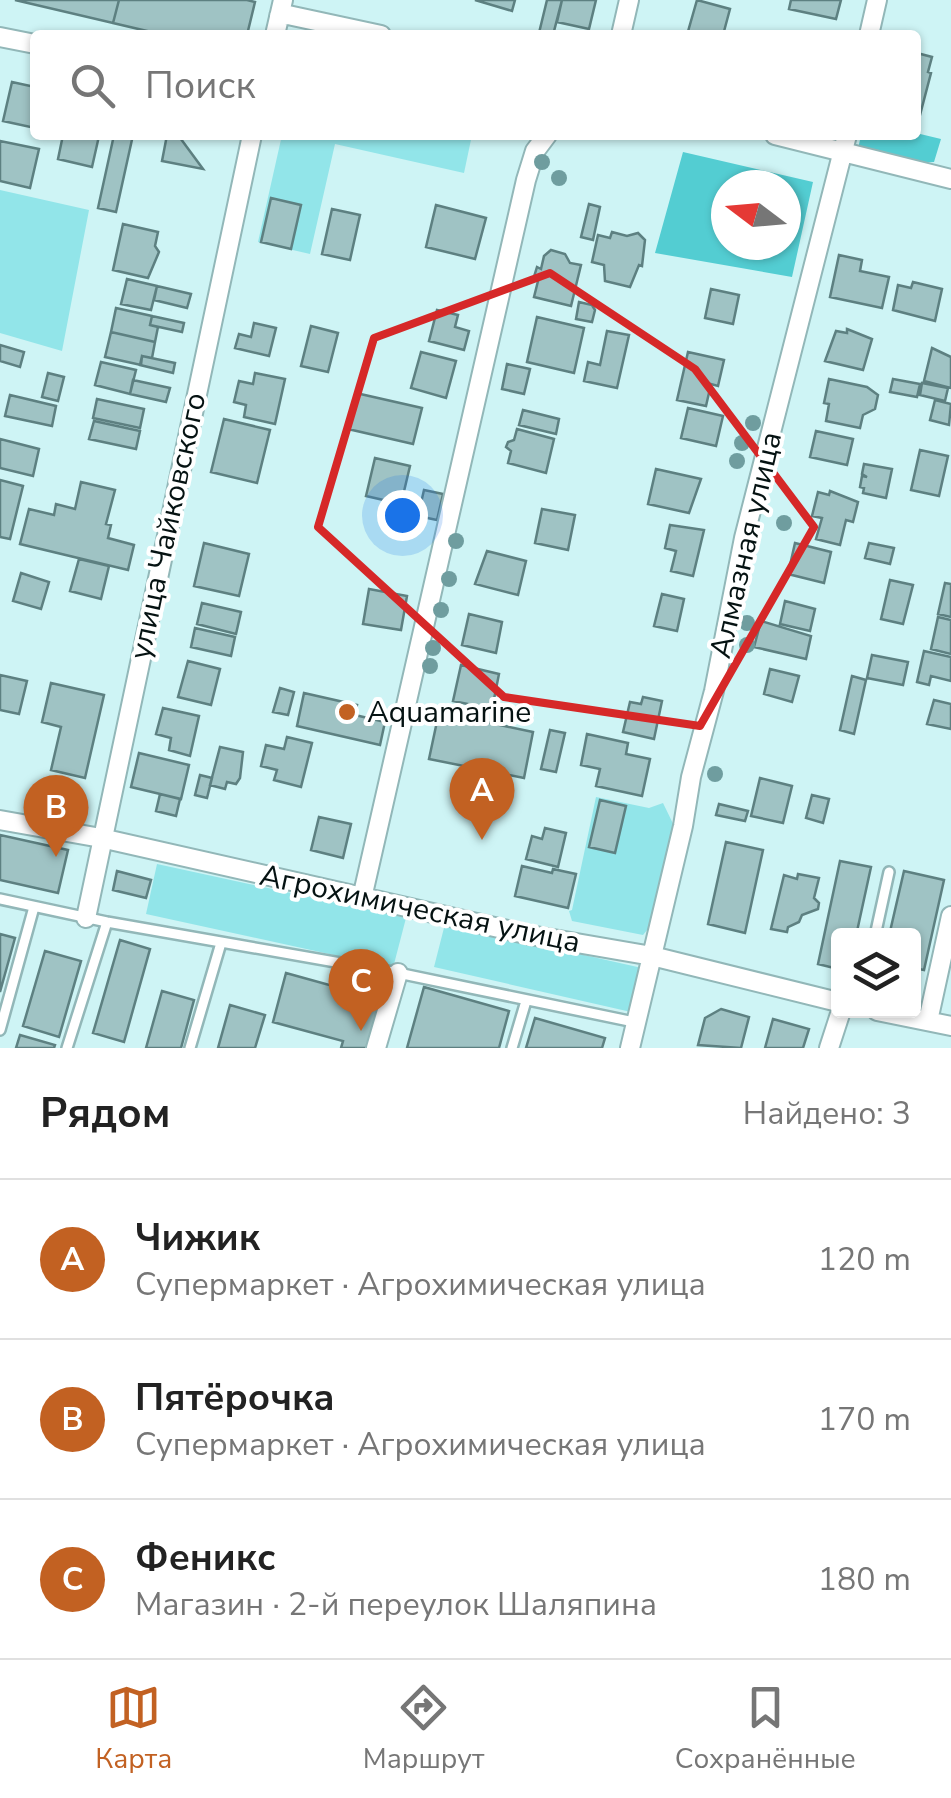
<!DOCTYPE html>
<html lang="ru">
<head>
<meta charset="utf-8">
<style>
	:root { --surface:#fff; --page:#f2f2f2; --text:#222; --muted:#767676; --line:#e0e0e0; --accent:#c26122 }
	body { margin:0; font-family:"Nunito Sans",sans-serif; background:var(--page); color:var(--text) }
	.controls { position:absolute; right:30px; bottom:30px; display:grid; overflow:hidden; border-radius:10px; box-shadow:0 2px 8px #0004 }
	.controls button { width:90px; height:90px; display:grid; place-items:center; padding:0; border:0; border-bottom:2px solid var(--line); background:var(--surface); color:var(--text); font:50px sans-serif }
	.compass { position:absolute; left:711px; top:170px; width:90px; height:90px; border-radius:50%; background:var(--surface); box-shadow:0 2px 8px #0004; rotate:286deg }
	.you { position:absolute; left:402px; top:515px; width:35px; height:35px; margin:-25px; border:8px solid #fff; border-radius:50%; background:#1a73e8; box-shadow:0 0 0 15px #1a73e833 }
	.badge { display:grid; place-items:center; width:65px; height:65px; border-radius:50%; background:var(--accent); color:#fff; font-size:32px; font-weight:700 }
	.pin { position:absolute; translate:-50% -82px; filter:drop-shadow(0 2px 5px #0008) }
	.pin::after { content:''; position:absolute; top:52px; width:35px; height:30px; background:inherit; clip-path:polygon(0 0,100% 0,50% 100%) }
	.list { margin:0; padding:0; list-style:none }
	h2 { display:flex; justify-content:space-between; align-items:center; height:130px; margin:0; padding:0 40px; font-size:42px }
	h2 small { font-size:32px; font-weight:400; color:var(--muted) }
	.list li { display:grid; grid-template-columns:65px 1fr auto; gap:30px; align-items:center; box-sizing:border-box; height:160px; padding:0 40px; border-top:2px solid var(--line) }
	.list b { display:block; font-size:38px; white-space:nowrap }
	.list p { margin:0; font-size:32px; white-space:nowrap; color:var(--muted) }
	.list em { font-size:32px; font-style:normal; color:var(--muted) }
	.icon { flex:none; width:55px; height:55px; fill:none; stroke:currentColor; stroke-width:2; stroke-linecap:round; stroke-linejoin:round }
	.map { position:relative; flex:none; width:951px; height:1048px; overflow:hidden }
	.search { position:absolute; background:var(--surface); box-shadow:0 2px 8px #0004; left:30px; right:30px; top:30px; height:110px; display:flex; align-items:center; gap:25px; box-sizing:border-box; padding:0 35px; border-radius:10px; color:var(--muted); font-size:38px }
	.sheet { height:610px; background:var(--surface) }
	nav { display:flex; justify-content:space-around; align-items:center; box-sizing:border-box; height:140px; border-top:2px solid var(--line); background:var(--surface); font-size:28px; color:var(--muted) }
	nav a { display:grid; justify-items:center; gap:5px }
	nav .on { color:var(--accent) }
	.map>svg:first-child { display:block }
</style>
</head>
<body>
<div class="map">
<svg width="951" height="1048" viewBox="0 0 951 1048">
	<rect width="100%" height="100%" fill="#cef4f5"/>
	<path fill="#92e5e9" d="M282,135H472L464,173L335,144L310,254L258,242Z
		M0,190L89,210L62,351L0,333Z
		M596,797L649,808L663,803L679,836L657,918L643,935L572,921L569,911L572,910Z
		M157,864L406,918L393,968L146,914Z
		M446,920V924L642,968L631,1012L434,967Z"/>
	<path fill="#53cdd2" fill-rule="evenodd" d="M916,133L941,139L934,162L915,163L858,149L861,135Z
		M683,152L813,182L792,277L655,253ZM726,185H786V245H726Z"/>
	<path fill="#9fc3c4" stroke="#5d8081" stroke-width="2.5" d="M15,0H119L113,23Z
		M119,0H247L255,2L247,35H164L113,23Z
		M475,0H515L512,11Z
		M547,0H562L553,35L539,33Z
		M562,0H596L589,29L557,22Z
		M697,0L730,9L723,35H687Z
		M791,0H841L836,19L789,9Z
		M917,53L932,57L928,72L931,73L920,115L916,114Z
		M12,82L35,87V128L3,121Z
		M63,135L99,136L92,167L58,159Z
		M114,135H133L116,212L98,208Z
		M167,135H178L203,169L162,161Z
		M0,141L39,149L30,188L0,181Z
		M271,198L301,205L291,249L261,242Z
		M589,204L600,207L593,240L581,237Z
		M436,205L486,218L475,259L426,247Z
		M332,209L360,215L350,260L322,254Z
		M123,224L158,232L155,246L159,252L148,278L113,270Z
		M612,232L627,236L638,233L645,240L642,266L639,265L630,287L605,281L604,265L592,262L598,235L610,238Z
		M551,250L565,254L570,263L581,265L571,306L534,297L538,281L533,280L537,267L541,269L544,256Z
		M839,255L862,260L860,271L889,277L882,308L830,297Z
		M127,279L157,286L151,310L121,304Z
		M913,282L942,289L935,321L893,310L898,285L911,288Z
		M157,286L191,294L187,308L154,300Z
		M711,289L739,295L733,324L705,318Z
		M579,302L592,305L595,310L592,322L576,319Z
		M116,308L152,316L150,325L158,327L155,342L111,332Z
		M437,310L458,315L455,327L469,331L464,350L429,341Z
		M152,316L184,323L182,332L150,325Z
		M537,317L584,328L574,373L527,362Z
		M254,323L276,328L269,356L235,348L239,334L251,337Z
		M311,326L338,333L328,372L301,366Z
		M847,329L872,339L863,370L825,361L836,331L847,333Z
		M607,331L629,335L617,388L584,381L588,362L600,365Z
		M111,332L155,342L152,358L142,356L141,365L105,357Z
		M0,345L24,352L20,367L0,361Z
		M932,348L951,357V388L924,381Z
		M421,352L456,361L446,398L411,388Z
		M688,352L724,360L718,386L711,384L706,406L677,400Z
		M142,356L175,363L173,373L140,365Z
		M101,362L136,370L130,394L95,385Z
		M507,364L530,369L524,394L502,389Z
		M48,373L64,377L58,401L42,397Z
		M255,373L285,379L275,424L244,417L246,405L234,402L239,381L253,384Z
		M829,379L867,387L878,395L875,409L863,415L860,428L826,421L829,404L824,403Z
		M893,379L920,384L917,397L890,392Z
		M133,380L170,388L166,402L130,394Z
		M922,383L948,388L945,401L920,395Z
		M356,393L422,408L413,444L348,429Z
		M10,395L56,406L52,426L5,416Z
		M97,399L144,409L140,428L93,418Z
		M935,400L951,404L949,425L930,420Z
		M688,408L723,416L716,446L681,438Z
		M523,410L559,419L556,434L519,425Z
		M224,419L270,430L257,483L211,472Z
		M94,421L140,431L136,449L89,439Z
		M517,429L554,439L546,473L508,463L511,451L506,447L508,442L514,440Z
		M816,431L853,439L847,465L810,457Z
		M0,439L39,449L33,476L0,468Z
		M920,450L948,456L939,496L911,490Z
		M375,458L410,466L401,504L366,496Z
		M864,464L892,469L886,498L863,493L864,488L860,487L862,476L867,477L862,474Z
		M656,469L701,479L689,513L648,504Z
		M0,480L23,486L10,539L0,537Z
		M81,482L115,490L106,524L111,525L108,538L134,545L128,570L20,544L29,509L54,515L56,504L75,509Z
		M424,490L443,494L437,520L418,516Z
		M830,491L858,502L853,522L846,520L840,545L816,539L822,518L812,516L818,492L829,495Z
		M542,509L575,515L568,550L535,543Z
		M670,525L704,530L693,576L671,571L676,551L665,548Z
		M204,543L249,554L239,596L194,586Z
		M795,543L831,552L824,583L788,574Z
		M869,543L894,548L890,564L865,558Z
		M487,551L526,561L518,595L475,584Z
		M79,559L109,566L101,599L70,591Z
		M21,573L49,582L41,609L13,601Z
		M890,580L913,585L903,624L881,619Z
		M945,583L951,584V617L938,614Z
		M369,589L407,596L401,630L363,624Z
		M662,594L684,599L677,631L654,626Z
		M785,601L815,609L810,631L780,624Z
		M202,603L241,612L236,634L197,624Z
		M469,614L502,622L496,653L462,645Z
		M938,617L951,620V654L931,649Z
		M761,621L811,636L806,659L754,647Z
		M195,628L235,637L231,656L191,647Z
		M924,651L951,657V681L931,676L929,685L917,682Z
		M872,655L908,662L903,685L867,678Z
		M188,661L220,669L211,705L178,697Z
		M461,665L499,674L492,709L453,701Z
		M770,669L799,676L792,702L764,694Z
		M0,675L27,681L19,714L0,710Z
		M852,676L866,680L854,734L840,730Z
		M51,683L104,695L85,778L51,770L61,727L42,722Z
		M280,688L294,692L288,715L273,712Z
		M304,693L357,705L355,715L385,722L380,745L297,726Z
		M643,697L662,701L654,739L623,732L630,702L641,704Z
		M934,700L951,704V729L927,724Z
		M163,708L199,716L190,756L169,750L171,738L156,734Z
		M439,712L533,732L524,778L429,759Z
		M550,730L565,733L556,772L541,769Z
		M587,734L628,743L626,754L650,759L642,796L596,786L600,769L581,765Z
		M287,737L312,743L301,787L274,780L277,770L261,766L266,745L284,749Z
		M220,747L243,752L240,778L236,784L227,782L225,789L210,785Z
		M139,753L189,765L181,799L131,787Z
		M200,775L212,778L207,798L195,795Z
		M760,778L792,786L783,823L751,816Z
		M160,794L180,799L176,816L156,811Z
		M812,795L829,799L823,823L806,818Z
		M600,800L626,806L615,853L589,847Z
		M719,804L748,811L745,821L716,815Z
		M319,817L351,824L343,858L311,850Z
		M545,828L566,833L558,867L526,859L532,836L542,839Z
		M0,835L68,850L58,893L0,880Z
		M726,842L763,850L745,933L708,924Z
		M840,861L871,867L856,936H838V969L818,964Z
		M522,866L552,873L553,869L576,874L568,908L515,896Z
		M117,871L151,880L146,898L113,890Z
		M904,871L944,880L924,970L914,968V936H889Z
		M798,874L819,878L814,898L819,903L818,909L802,915L799,922L788,927L787,932L771,929L784,875L797,879Z
		M0,934L15,938L0,992Z
		M120,940L150,949L124,1042L93,1033Z
		M45,951L81,961L59,1037L23,1026Z
		M286,973L358,993L360,984L387,992L372,1048H341L343,1041L273,1022Z
		M424,987L509,1011L499,1048H407Z
		M162,991L194,1000L181,1048H146Z
		M230,1005L265,1015L255,1048H218Z
		M721,1009L749,1017L741,1048L698,1045L705,1018Z
		M535,1018L605,1038L602,1048H526Z
		M773,1019L809,1029L803,1048H765Z
		M20,1035L55,1045L54,1048H16Z"/>
	<g fill="none" stroke-linecap="round" stroke-linejoin="round">
		<g stroke="#92b7b8" stroke-width="14">
			<path id="lane" d="M0,899L107,922L398,973L634,1022
				M875,936L889,872
				M0,1030L34,907
				M67,1048L107,922
				M190,1048L221,943
				M512,1048L526,1001"/>
		</g>
		<g stroke="#92b7b8" stroke-width="22">
			<path id="street" d="M279,16L288,15L381,35
				M275,35L283,0
				M621,35L629,0
				M869,35L877,0
				M0,37L35,44
				M775,135L951,179
				M0,820L101,838L530,935L652,956L838,1002
				M362,898L526,180L535,151L547,135
				M86,918L252,135
				M877,1011L951,1026
				M928,1021L951,916
				M376,1048L398,973
				M630,1048L683,826L691,777L714,691L744,538L847,135
				M829,1048L841,1011"/>
		</g>
		<use href="#lane" stroke="#fff" stroke-width="9"/>
		<use href="#street" stroke="#fff" stroke-width="18"/>
	</g>
	<g fill="#6f9d9f">
		<circle cx="542" cy="162" r="8"/>
		<circle cx="559" cy="178" r="8"/>
		<circle cx="753" cy="423" r="8"/>
		<circle cx="742" cy="443" r="8"/>
		<circle cx="737" cy="461" r="8"/>
		<circle cx="784" cy="523" r="8"/>
		<circle cx="456" cy="541" r="8"/>
		<circle cx="449" cy="579" r="8"/>
		<circle cx="441" cy="610" r="8"/>
		<circle cx="747" cy="623" r="8"/>
		<circle cx="747" cy="645" r="8"/>
		<circle cx="433" cy="648" r="8"/>
		<circle cx="430" cy="666" r="8"/>
		<circle cx="715" cy="774" r="8"/>
	</g>
	<path fill="none" stroke="#d62828" stroke-width="8" stroke-linejoin="round" d="M550,273L695,369L814,527L700,726L504,697L318,527L374,338Z"/>
	<circle fill="#c26122" stroke="#fff" stroke-width="4" cx="347" cy="712" r="10"/>
	<g text-anchor="middle" dominant-baseline="central" stroke-width="8" stroke-linejoin="round" paint-order="stroke">
		<g font-size="30" fill="#051212" stroke="#fff">
			<text transform="translate(168 526) rotate(-78)">улица Чайковского</text>
			<text transform="translate(746 545) rotate(-77)">Алмазная улица</text>
			<text transform="translate(420 909) rotate(12)">Агрохимическая улица</text>
		</g>
		<g font-size="30" fill="#051212" stroke="#fff" text-anchor="start">
			<text x="367" y="712">Aquamarine</text>
		</g>
	</g>
</svg>
<div class="controls">
<button><svg class="icon" aria-label="layers" viewBox="0 0 24 24"><path d="M12 4l9 5-9 5-9-5zM3 14l9 5 9-5"/></svg></button>
</div>
<svg class="compass" viewBox="-18 -18 36 36"><path d="M0-13l5 13h-10z" fill="#e53935"/><path d="M0 13l5-13h-10z" fill="#767676"/></svg>
<div class="you"></div>
<div class="pin badge" style="left:482px;top:840px">A</div>
<div class="pin badge" style="left:56px;top:857px">B</div>
<div class="pin badge" style="left:361px;top:1031px">C</div>
<div class="search"><svg class="icon" aria-label="search" viewBox="0 0 24 24"><circle cx="10" cy="10" r="6"/><path d="M15 15l6 6"/></svg>Поиск</div>
</div>
<section class="sheet">
<h2>Рядом<small>Найдено: 3</small></h2>
<ul class="list">
<li><span class="badge">A</span><div><b>Чижик</b><p>Супермаркет · Агрохимическая улица</p></div><em>120 m</em></li>
<li><span class="badge">B</span><div><b>Пятёрочка</b><p>Супермаркет · Агрохимическая улица</p></div><em>170 m</em></li>
<li><span class="badge">C</span><div><b>Феникс</b><p>Магазин · 2-й переулок Шаляпина</p></div><em>180 m</em></li>
</ul>
</section>
<nav>
<a class="on"><svg class="icon" aria-label="map" viewBox="0 0 24 24"><path d="M3 6l6-2 6 2 6-2v14l-6 2-6-2-6 2zM9 4v14M15 6v14"/></svg>Карта</a>
<a><svg class="icon" aria-label="directions" viewBox="0 0 24 24"><path d="M12 3l9 9-9 9-9-9zM9 14v-3h6M13 9l2 2-2 2"/></svg>Маршрут</a>
<a><svg class="icon" aria-label="saved" viewBox="0 0 24 24"><path d="M7 4h10v16l-5-4-5 4z"/></svg>Сохранённые</a>
</nav>
</body>
</html>
